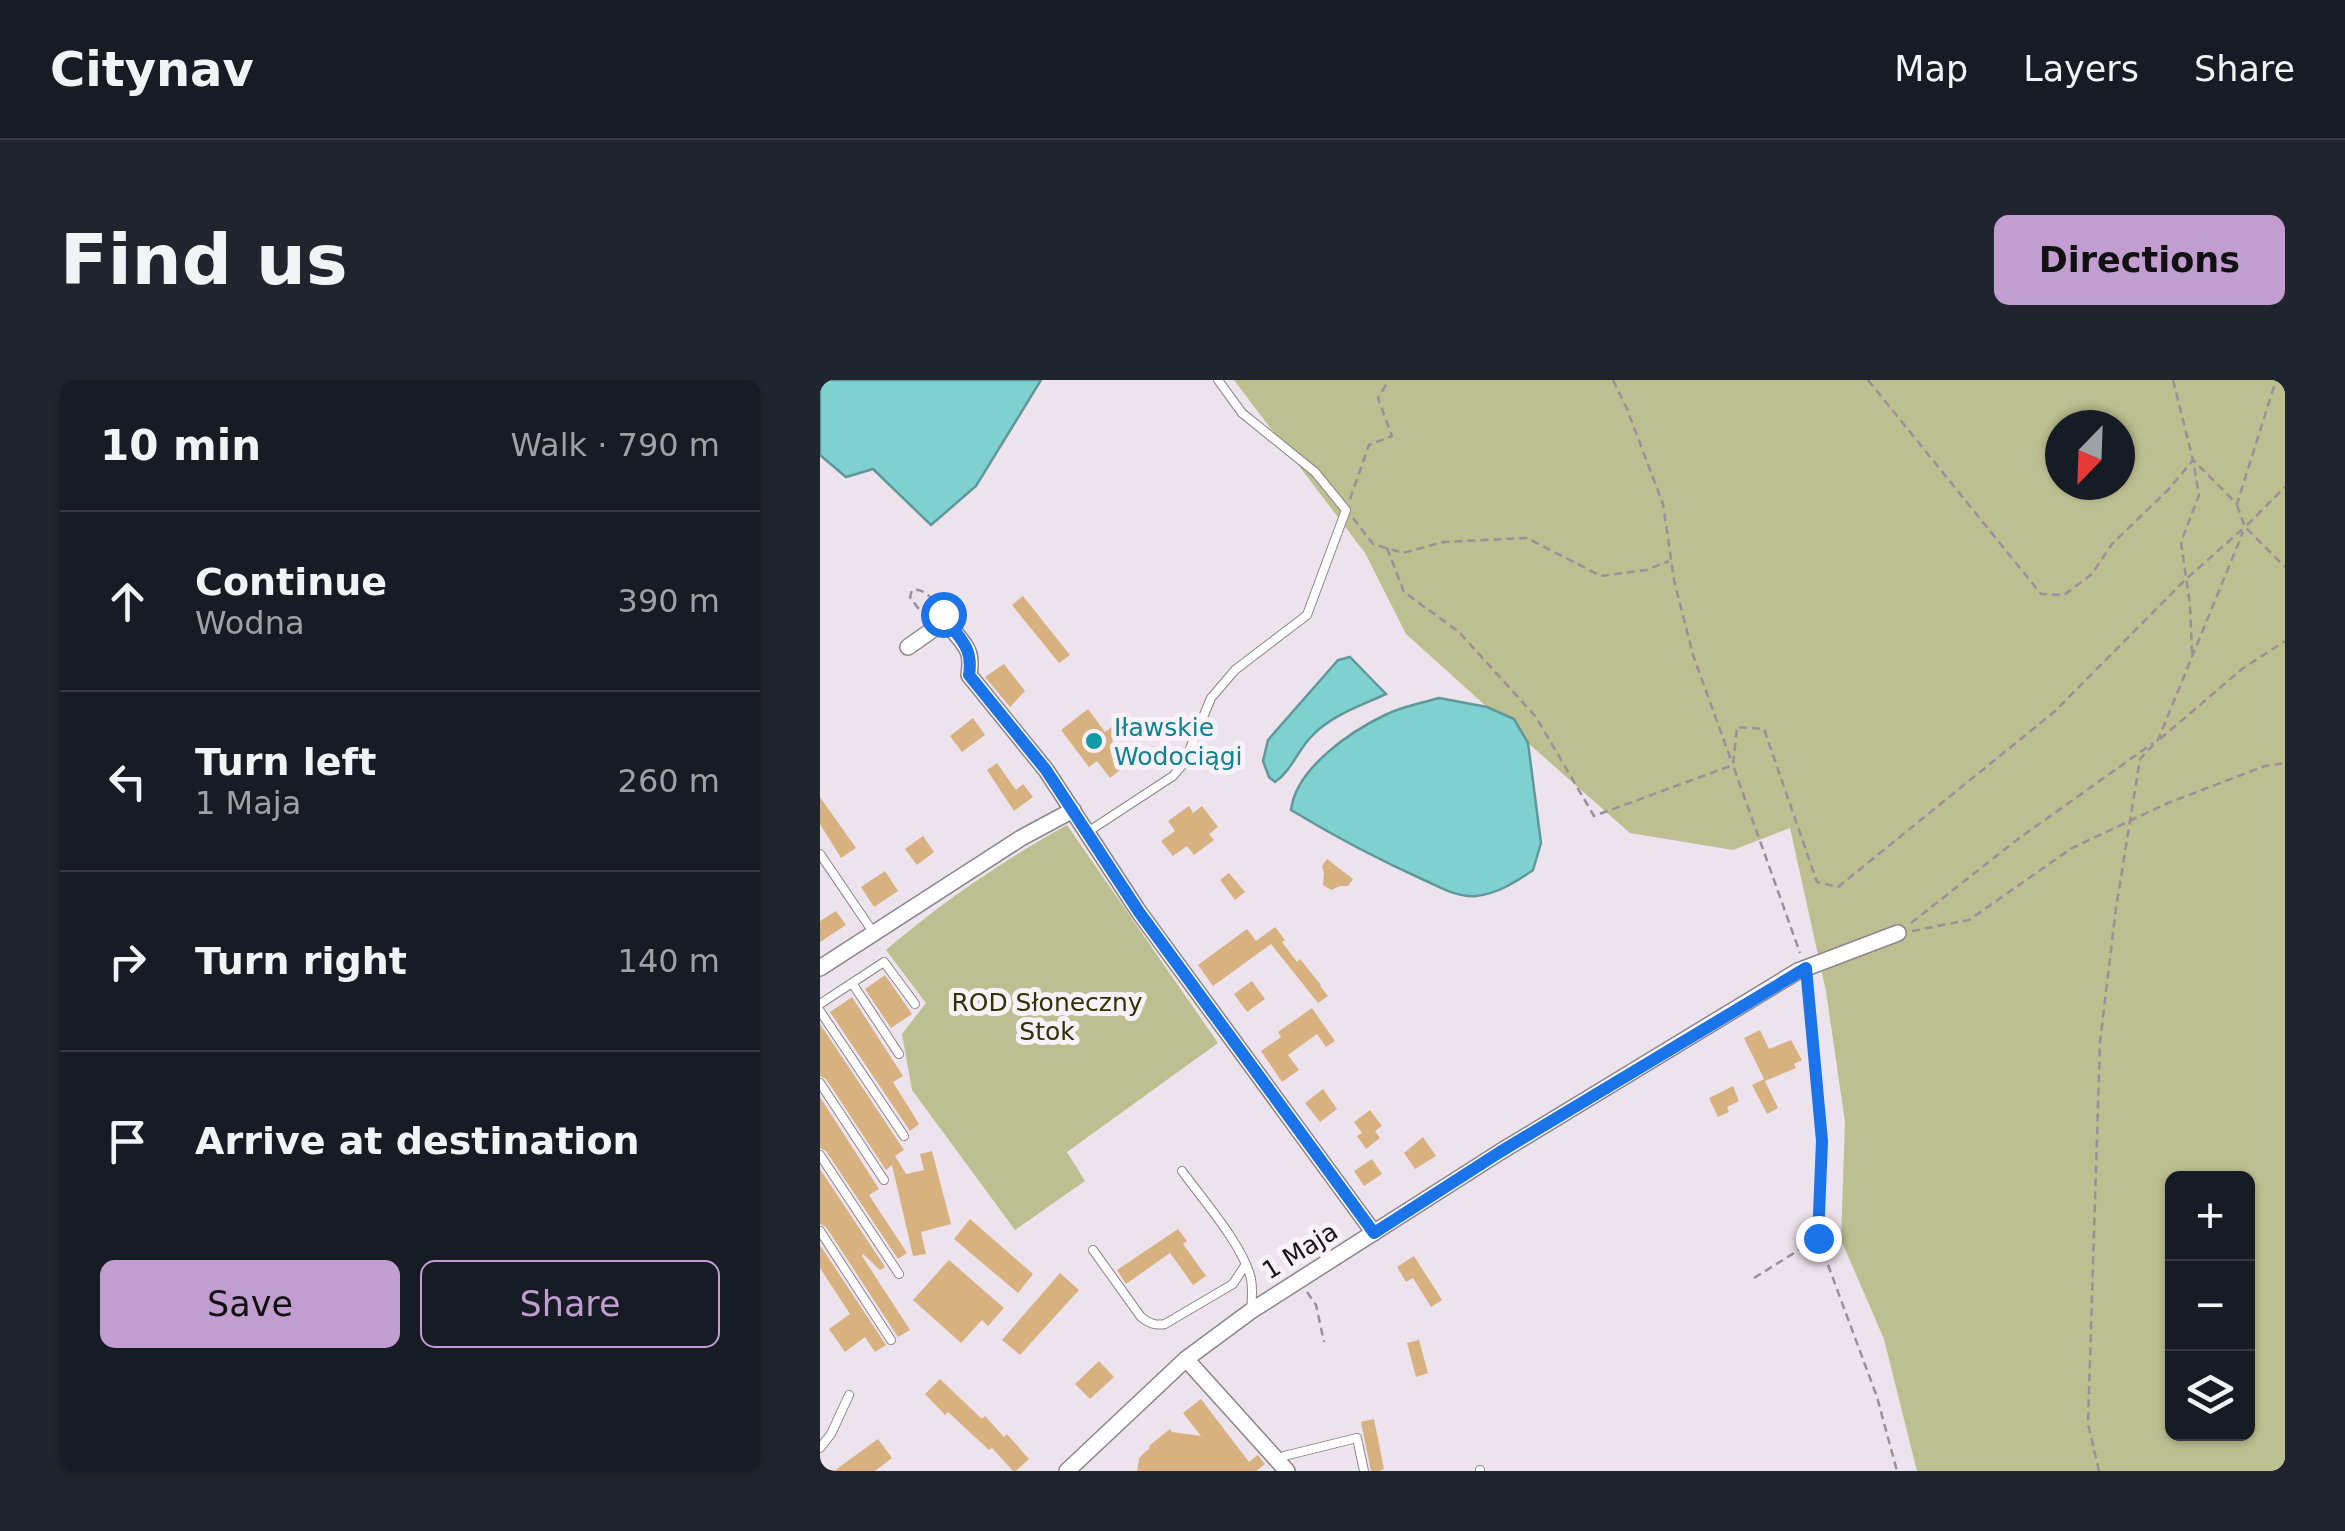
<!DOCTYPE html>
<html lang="en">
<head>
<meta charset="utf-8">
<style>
	:root { --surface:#171b24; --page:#20242c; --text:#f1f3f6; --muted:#9ea1a6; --line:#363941; --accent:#c29dd0 }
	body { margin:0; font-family:"DejaVu Sans",sans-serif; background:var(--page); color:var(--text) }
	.controls { position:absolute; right:30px; bottom:30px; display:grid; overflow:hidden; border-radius:15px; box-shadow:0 2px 8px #0004 }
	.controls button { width:90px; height:90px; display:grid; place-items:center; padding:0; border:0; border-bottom:2px solid var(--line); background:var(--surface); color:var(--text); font:50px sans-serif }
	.compass { position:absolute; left:1225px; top:30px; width:90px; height:90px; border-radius:50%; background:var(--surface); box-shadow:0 2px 8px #0004; rotate:203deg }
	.stop { position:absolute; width:30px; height:30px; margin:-22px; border:8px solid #1a73e8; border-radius:50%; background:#fff }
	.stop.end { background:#1a73e8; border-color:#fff; box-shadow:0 2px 10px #0008 }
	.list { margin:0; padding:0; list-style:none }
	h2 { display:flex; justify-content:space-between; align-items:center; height:130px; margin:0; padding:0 40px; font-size:42px }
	h2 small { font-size:32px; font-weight:400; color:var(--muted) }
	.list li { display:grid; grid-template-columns:65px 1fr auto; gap:30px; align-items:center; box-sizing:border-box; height:180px; padding:0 40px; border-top:2px solid var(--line) }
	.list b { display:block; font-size:38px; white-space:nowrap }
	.list p { margin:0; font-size:32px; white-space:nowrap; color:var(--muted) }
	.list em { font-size:32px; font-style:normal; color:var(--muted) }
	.actions { display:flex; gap:20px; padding:30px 40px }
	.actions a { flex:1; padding:22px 0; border:2px solid var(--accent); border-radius:15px; text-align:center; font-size:35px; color:var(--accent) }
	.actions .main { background:var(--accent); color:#111 }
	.icon { flex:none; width:55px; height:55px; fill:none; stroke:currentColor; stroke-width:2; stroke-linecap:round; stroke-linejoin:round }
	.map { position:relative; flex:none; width:1465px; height:1091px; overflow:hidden; border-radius:15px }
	header { display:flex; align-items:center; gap:60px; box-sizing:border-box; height:140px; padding:0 50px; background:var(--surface); border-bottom:2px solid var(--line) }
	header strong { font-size:48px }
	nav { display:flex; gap:55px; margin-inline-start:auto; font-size:35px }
	.intro { display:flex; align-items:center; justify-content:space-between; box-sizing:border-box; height:240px; padding:0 60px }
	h1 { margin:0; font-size:70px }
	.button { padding:25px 45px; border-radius:15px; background:var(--accent); color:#111; font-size:35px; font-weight:700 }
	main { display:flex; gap:60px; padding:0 60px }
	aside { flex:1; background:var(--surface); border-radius:15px; box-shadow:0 2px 8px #0004 }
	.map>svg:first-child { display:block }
</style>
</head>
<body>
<header>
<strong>Citynav</strong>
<nav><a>Map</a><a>Layers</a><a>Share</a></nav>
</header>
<div class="intro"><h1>Find us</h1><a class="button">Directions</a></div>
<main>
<aside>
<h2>10 min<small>Walk · 790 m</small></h2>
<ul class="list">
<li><svg class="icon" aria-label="ahead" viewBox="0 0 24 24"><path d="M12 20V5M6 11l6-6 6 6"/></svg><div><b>Continue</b><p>Wodna</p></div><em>390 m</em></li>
<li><svg class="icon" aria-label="left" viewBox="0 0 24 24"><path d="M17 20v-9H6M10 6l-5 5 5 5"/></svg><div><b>Turn left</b><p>1 Maja</p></div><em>260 m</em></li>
<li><svg class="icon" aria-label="right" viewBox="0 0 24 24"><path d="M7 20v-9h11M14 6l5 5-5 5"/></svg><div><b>Turn right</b></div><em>140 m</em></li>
<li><svg class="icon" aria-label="arrive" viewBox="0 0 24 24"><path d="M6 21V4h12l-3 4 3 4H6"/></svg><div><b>Arrive at destination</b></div></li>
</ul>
<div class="actions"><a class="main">Save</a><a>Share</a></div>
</aside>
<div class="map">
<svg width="1465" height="1091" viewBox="0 0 1465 1091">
	<rect width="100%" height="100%" fill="#ede3ec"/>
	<path fill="#bcbf90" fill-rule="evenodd" d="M414,0H1465V1091H1097L1064,959L1021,860L1025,742L1006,611L970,448L913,470L810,453L708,363L694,339L667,327L586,254L545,173ZM1240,45H1300V105H1240ZM1352,798H1428V1054H1352Z
		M247,445L398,663L247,772L265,801L195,850L92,710L82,654L106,623L66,570C122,522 182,481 247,445Z"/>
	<path fill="#7fd0d1" stroke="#60989a" stroke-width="2.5" d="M0,0H221L156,106L111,145L53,89L26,97L0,75Z
		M530,277L566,314C540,326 509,336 490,358C477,372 471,391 455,402L449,397L443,381L448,360L518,280Z
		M619,318L667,327L694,339L708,363L721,463L713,490C696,502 677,514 656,516C638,518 620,507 604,500C557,479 514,456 471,430C476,388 531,351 567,334C583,326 602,323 619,318Z"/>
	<path fill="#d8b180" d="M203,216L250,275L239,283L192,225Z
		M184,284L205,311L190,327L165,297Z
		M268,329L285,352L298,342L305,352L292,361L309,383L290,398L277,381L269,387L241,350Z
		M153,338L165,355L142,372L130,356Z
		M177,383L196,410L203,404L213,417L194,431L167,390Z
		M0,417L36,468L21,478L0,444Z
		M369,426L373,433L382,426L398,447L389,454L394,460L374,475L367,466L353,476L341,461L355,451L348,441Z
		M103,456L114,472L97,485L85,469Z
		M507,479L533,499L528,506H520L511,510L503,505L504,493L502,486Z
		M65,491L78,511L54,527L41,507Z
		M409,493L425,512L415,520L400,500Z
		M16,531L26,545L0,562V541Z
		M455,547L465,560L462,562L477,582L480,579L501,605L500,606L508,616L498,623L451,564L393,606L378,585L427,549L436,561Z
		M65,595L92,634L71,648L45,609Z
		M432,601L445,619L427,632L414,614Z
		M32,617L83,696L73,702L99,744L90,751L10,632Z
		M492,628L515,661L506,667L497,654L468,675L479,690L462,702L441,671L461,657L458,652Z
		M0,644L84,770L75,776L86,794L104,790L100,774L112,771L131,844L101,852L106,874L93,876L72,785L66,790L6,699L0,696Z
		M940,650L949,669L971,660L982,680L974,684L976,688L945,701L924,658Z
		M944,699L958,728L947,734L932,705Z
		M913,706L919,721L907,727L909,732L898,737L889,718Z
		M503,709L517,729L500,742L485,723Z
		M0,717L59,809L49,815L87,873L78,879L6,771L0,768Z
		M550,730L562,746L555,751L560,758L546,769L537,756L542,753L534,742Z
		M603,757L616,776L595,789L584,773Z
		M552,779L562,794L544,806L534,791Z
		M0,789L65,887L60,890L43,874L42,876L90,950L78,957L6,847L0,844Z
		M150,839L213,894L198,913L134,859Z
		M358,849L367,861L363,864L386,896L373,905L350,873L306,904L297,890Z
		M0,865L66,965L55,972L45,957L25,972L9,949L30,934L0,888Z
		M594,876L622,920L611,927L593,898L586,902L577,887Z
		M129,880L184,928L168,946L162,940L141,963L93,920Z
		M240,893L259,910L200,975L182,960Z
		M599,960L608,993L596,997L587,963Z
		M279,981L294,997L270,1019L255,1004Z
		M120,999L162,1039L165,1036L184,1057L187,1054L209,1079L196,1091H193L172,1068L169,1070L128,1032L125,1035L105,1014Z
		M381,1019L429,1082L438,1075L445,1084L436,1091H317L319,1079L322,1075L329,1069L330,1065L350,1049L352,1052L381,1056L363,1033Z
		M554,1039L564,1089L559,1091H551L541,1042Z
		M58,1059L72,1078L55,1091H14Z"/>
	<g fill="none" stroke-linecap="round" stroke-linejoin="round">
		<g stroke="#8d848c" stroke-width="10">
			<path id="service" d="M266,453L353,396L364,383L391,318L415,290L487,235L526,130L495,92L422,33L398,0
				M0,474L53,552
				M32,603L79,674
				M0,624L64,582L95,624
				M0,631L84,756
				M0,703L64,800
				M0,775L79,894
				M362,791C383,820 423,865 431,899C433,910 432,920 431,931
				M0,851L71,960
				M273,870L321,937C329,943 335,946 345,944L413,904L426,884
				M0,1068L11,1054L29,1015
				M459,1081L464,1076L537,1058L544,1091
				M660,1090V1091"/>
		</g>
		<g stroke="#8d848c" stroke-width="18">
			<path id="minor" d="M88,267L115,248H131C146,266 153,271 149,295L226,390L319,532L554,853
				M0,588L201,458L253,430
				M366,979L467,1091
				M247,1091L366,979L431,931L680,772L978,591L1078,553"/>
		</g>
		<path stroke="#989198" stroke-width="2.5" stroke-dasharray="8 5" stroke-linecap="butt" d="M793,0L807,29L843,124L854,200L873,275L911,380
			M1048,0L1221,214L1244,215L1272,194L1292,164L1349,109L1373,80L1379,115L1361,162L1370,225L1372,274
			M1353,0L1373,80L1417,124L1456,0
			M530,119L549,65L572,56L558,18L569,0
			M1417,125L1425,147L1465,187
			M533,138L553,164L583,173L623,162L707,158L781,196L826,190L849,181
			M1427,145L1465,107
			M567,168L584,212L639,252L716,337L774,436L913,385L917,347L944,349L997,502L1018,507L1234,332L1366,199L1425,147
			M109,237L98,228L90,217L92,210C108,208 114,223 123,234
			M1340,359L1422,289L1465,261
			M914,388L980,573
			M1091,543L1198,459L1333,363
			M1092,551L1149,540L1252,468L1348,423L1445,386L1465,383
			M987,600L1001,761L998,858
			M934,898L998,858L1057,1017L1077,1091
			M487,912L496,925L504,962
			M1279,1091L1268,1044L1280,662L1296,528L1320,379L1338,360L1423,152"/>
		<use href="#service" stroke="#fff" stroke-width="8"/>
		<use href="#minor" stroke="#fff" stroke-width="15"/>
	</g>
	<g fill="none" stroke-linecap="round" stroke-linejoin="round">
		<path stroke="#1a73e8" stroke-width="12" d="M123,234C137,258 154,265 149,295L226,390L319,532L554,853L680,772L986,588L1002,761L998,858"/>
	</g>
	<circle fill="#0f9aa8" stroke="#fbf1fa" stroke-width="4" cx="274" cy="361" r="10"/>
	<g text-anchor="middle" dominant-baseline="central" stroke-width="10" stroke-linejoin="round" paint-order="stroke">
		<g font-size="25" fill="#0d838f" stroke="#fbf1fa" text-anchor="start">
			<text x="294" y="347">Iławskie<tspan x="294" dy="29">Wodociągi</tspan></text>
		</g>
		<g font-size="25" fill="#313202" stroke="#fbf1fa">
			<text x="227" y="622">ROD Słoneczny<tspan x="227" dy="29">Stok</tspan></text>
		</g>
		<g font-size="25" fill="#181518" stroke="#fbf1fa">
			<text transform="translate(480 871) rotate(-32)">1 Maja</text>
		</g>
	</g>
</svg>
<div class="controls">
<button>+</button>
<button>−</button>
<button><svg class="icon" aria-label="layers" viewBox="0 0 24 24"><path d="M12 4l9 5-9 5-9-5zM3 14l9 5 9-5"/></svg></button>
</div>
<svg class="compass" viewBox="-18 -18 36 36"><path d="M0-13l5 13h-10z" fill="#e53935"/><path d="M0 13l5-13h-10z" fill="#9ea1a6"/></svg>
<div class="stop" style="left:123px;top:234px"></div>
<div class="stop end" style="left:998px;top:858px"></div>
</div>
</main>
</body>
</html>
